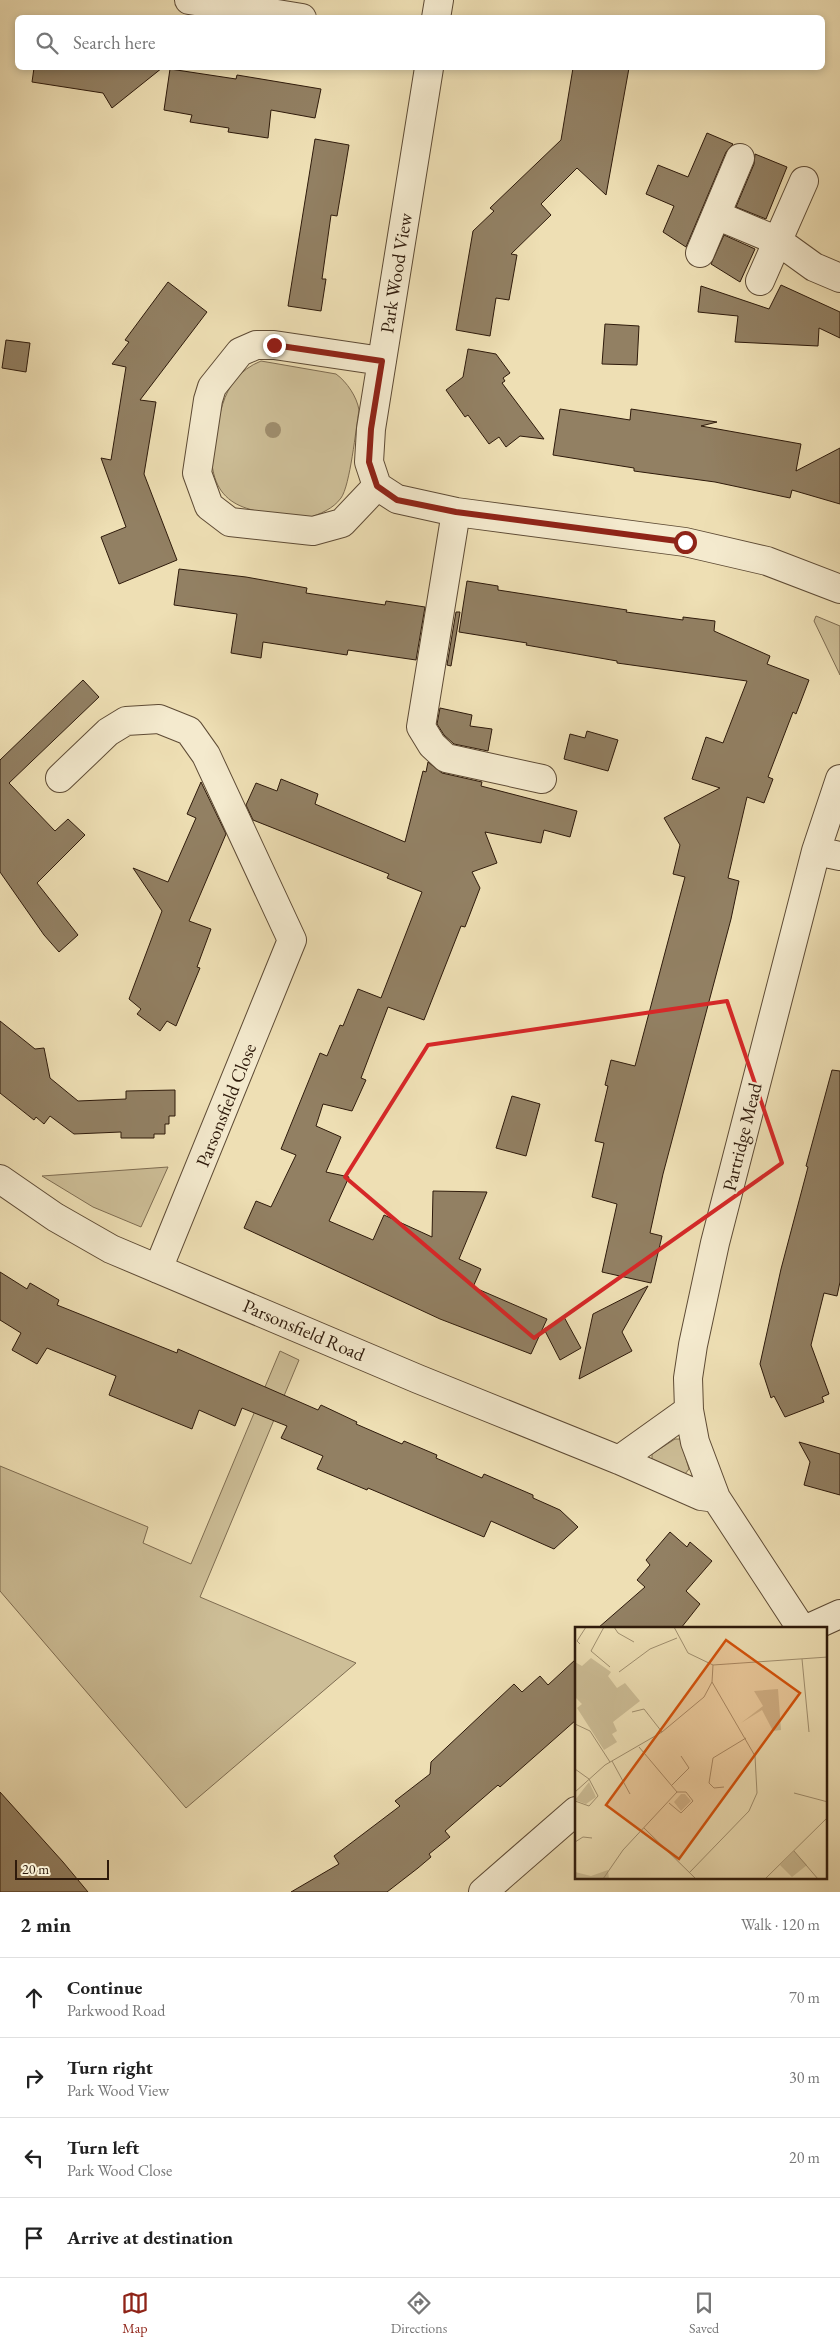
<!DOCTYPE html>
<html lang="en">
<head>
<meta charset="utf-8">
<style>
	:root { --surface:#fff; --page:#f2f2f2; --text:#222; --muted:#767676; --line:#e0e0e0; --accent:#8f2418 }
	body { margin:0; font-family:"EB Garamond",serif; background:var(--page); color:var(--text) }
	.scale { position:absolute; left:15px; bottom:12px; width:94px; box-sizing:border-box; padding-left:5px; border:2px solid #2e1a0b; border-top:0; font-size:14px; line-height:18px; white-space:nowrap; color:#2e1a0b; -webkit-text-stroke:4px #f4eace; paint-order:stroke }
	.stop { position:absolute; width:15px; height:15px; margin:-11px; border:4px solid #8f2418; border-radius:50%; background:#fff }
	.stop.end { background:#8f2418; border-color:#fff; box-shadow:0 1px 5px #0008 }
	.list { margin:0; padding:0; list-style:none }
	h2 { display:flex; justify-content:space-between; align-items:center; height:65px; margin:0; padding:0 20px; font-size:21px }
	h2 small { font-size:16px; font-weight:400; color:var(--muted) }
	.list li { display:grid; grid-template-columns:32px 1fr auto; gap:15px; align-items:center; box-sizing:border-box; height:80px; padding:0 20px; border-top:1px solid var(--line) }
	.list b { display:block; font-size:19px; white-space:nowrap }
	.list p { margin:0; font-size:16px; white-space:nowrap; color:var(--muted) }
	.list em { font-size:16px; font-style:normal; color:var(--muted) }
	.icon { flex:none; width:28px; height:28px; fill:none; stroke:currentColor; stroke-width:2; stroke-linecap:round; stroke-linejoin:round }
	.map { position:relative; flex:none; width:840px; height:1892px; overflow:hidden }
	.search { position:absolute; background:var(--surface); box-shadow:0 2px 8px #0003; left:15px; right:15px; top:15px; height:55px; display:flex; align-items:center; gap:12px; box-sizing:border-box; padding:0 18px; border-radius:8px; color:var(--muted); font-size:19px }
	.sheet { height:385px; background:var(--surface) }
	nav { display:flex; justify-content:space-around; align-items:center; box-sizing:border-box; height:70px; border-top:1px solid var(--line); background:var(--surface); font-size:14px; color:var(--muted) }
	nav a { display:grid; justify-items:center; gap:2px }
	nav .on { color:var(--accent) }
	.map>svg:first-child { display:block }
</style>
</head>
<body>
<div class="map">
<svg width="840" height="1892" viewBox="0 0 840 1892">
	<rect width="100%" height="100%" fill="#eedfb4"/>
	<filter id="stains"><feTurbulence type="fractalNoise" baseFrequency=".004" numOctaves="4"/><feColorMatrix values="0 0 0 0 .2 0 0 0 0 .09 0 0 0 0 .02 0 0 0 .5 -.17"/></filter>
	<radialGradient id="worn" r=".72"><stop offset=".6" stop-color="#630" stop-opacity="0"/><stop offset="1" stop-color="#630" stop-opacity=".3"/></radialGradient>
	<path fill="#cdbe97" stroke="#7e6c51" d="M261,361L336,374C347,382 357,397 359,410C356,428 350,486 341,498C333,509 320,514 308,518C266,511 218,517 212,464C219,424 217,379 261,361Z
		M816,616L840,626V675L814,621Z
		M168,1167L141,1227L93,1207L42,1176Z
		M280,1351L299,1360L200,1597L356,1663L186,1808L0,1591V1466L148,1527L143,1543L191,1564Z
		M675,1439H680L689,1469L685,1474L652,1459V1454Z"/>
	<path fill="#928063" stroke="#2e1a0b" d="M34,68H162L112,108L103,93L32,82Z
		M573,68H629L606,195L577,168L541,204L551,215L511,254L517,255L509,300L496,298L490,336L456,330L473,231L494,211L490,208L561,140Z
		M170,69L236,79L237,75L321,89L315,118L271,110L268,138L228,132L229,128L190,122L192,115L164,110Z
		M707,133L733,144L726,152L686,247L663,232L674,206L646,194L658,165L688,177Z
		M315,139L349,145L337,216L331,215L322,279H326L321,311L288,306Z
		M755,154L787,167L766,219L736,207L754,164Z
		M724,235L755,249L740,282L711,264Z
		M168,282L207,312L140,400L156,402L144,474L177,560L119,584L101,537L126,527L101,458L111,460L126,367L112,364L129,342L125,340Z
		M781,285L840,312V338L819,328L818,346L735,342L738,316L698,312L701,286L769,309Z
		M605,324L639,326L637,365L602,364Z
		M6,340L30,343L26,372L2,368Z
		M468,349L496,354L510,373L503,378L505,381L502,383L544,439L520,436L506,447L499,437L489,444L468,415L465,417L446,390L463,377Z
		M560,409L630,420L631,409L717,422L701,426L801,444L796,471L840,448V504L792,490L790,498L715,482L634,471V468L553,455Z
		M179,569L246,577L307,588L306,593L385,605L386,601L425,607L416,660L348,650L347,655L263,642L261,658L231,653L237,614L174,605Z
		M467,581L498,586V590L627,610L626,612L683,620V617L715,621L714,631L770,656L767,664L809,680L796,714L793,712L768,777L773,779L764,803L747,797L728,878L739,881L731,919L663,1174L650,1233L662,1236L651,1283L602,1272L617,1204L592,1197L604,1143L595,1141L608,1086L605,1085L611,1060L635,1066L685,877L673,874L680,845L664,818L720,788L692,779L706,737L723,743L747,681L617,663V661L526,645L527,643L459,632Z
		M456,612H460L451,666L447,665Z
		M83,680L99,697L9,783L55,831L68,819L85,835L37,883L78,935L59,952L44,935L0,872V760Z
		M440,708L472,715L470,726L492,729L488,751L454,744L444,735L437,724Z
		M587,731L618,740L608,771L564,759L570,734L585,738Z
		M428,762L442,773L482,782L481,786L577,811L570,837L544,830L541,843L485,832L497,863L472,872L480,888L465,927L461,926L424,1020L388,1007L361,1078L366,1080L352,1111L323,1104L316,1126L341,1137L326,1172L349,1177L329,1221L373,1240L384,1215L432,1237L433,1191L487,1192L459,1259L481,1269L473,1287L547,1319L531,1354L440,1319L244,1228L256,1201L271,1207L296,1155L281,1149L320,1053L327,1056L340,1025L343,1026L358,989L381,998L422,892L387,878L389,874L253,820L246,805L256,783L277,791L281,779L318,794L315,804L405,842L423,771L426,772Z
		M201,782L226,834L189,921L211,929L197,967L200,968L176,1026L167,1021L160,1031L137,1014L141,1009L129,999L162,911L133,868L168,882L196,818L187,814Z
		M0,1021L35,1049L44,1048L50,1078L78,1101L126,1099V1091L175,1090V1116H169V1124H165V1134H154V1138H121V1132L74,1134L50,1116L44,1124L36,1117L34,1120L0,1093Z
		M832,1070L840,1071V1282L837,1296L824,1293L811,1345L829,1394L822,1397L824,1402L785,1417L774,1396L771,1398L760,1364L781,1269L808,1167L806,1166Z
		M512,1096L540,1104L526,1156L496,1148Z
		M0,1272L27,1289L30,1283L59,1300L57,1305L177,1353L178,1349L318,1410L321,1405L357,1422L356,1424L402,1444L404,1441L437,1455L436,1458L482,1478L484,1474L533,1495V1498L560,1510L578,1527L554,1549L491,1521L484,1537L368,1488L367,1490L317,1469L323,1456L281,1438L287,1426L242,1408L235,1426L199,1410L192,1429L109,1395L116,1376L47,1348L37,1364L12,1350L21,1333L0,1320Z
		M648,1286L622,1332L632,1351L579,1379L593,1314Z
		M564,1317L581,1348L560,1360L544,1329Z
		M799,1442L840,1454V1495L804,1485L810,1462Z
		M670,1532L687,1547L690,1542L712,1561L686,1591L700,1604L681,1628H598L645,1587L637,1580L650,1565L646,1560Z
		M576,1659V1720L500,1787L498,1785L445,1831L450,1837L429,1854L431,1857L418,1868L387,1892H291L339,1864L334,1856L400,1806L395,1801L430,1774L431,1762L514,1684L522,1692L540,1676L548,1685Z
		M0,1792L63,1862L88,1892H0Z"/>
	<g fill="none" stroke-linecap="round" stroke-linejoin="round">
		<g stroke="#5e4b35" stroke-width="30">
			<path id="minor" d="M189,0L302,18
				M436,18L439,0
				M716,215L778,241L814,267L840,278
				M700,253L740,158
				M760,281L804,181
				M382,361L274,345H256L240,352L212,387L208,400L197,473L209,506L230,522L313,531L342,523L377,486L369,462L371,429L429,68
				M377,486L397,499L456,512L685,542L767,561L840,589
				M456,512L421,727L432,745L446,758L542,779
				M60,778L108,732L126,721L159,719L189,731L206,755L292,940L158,1269
				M816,851L840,856
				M0,1179L55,1217L111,1249L418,1379L619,1460L701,1496L716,1498L801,1628
				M619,1460L689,1410
				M716,1498L695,1442L689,1410L688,1378L693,1345L715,1243L816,851L840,779
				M809,1628L840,1614
				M483,1892L576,1811"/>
		</g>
		<use href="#minor" stroke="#f4eace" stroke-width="28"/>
	</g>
	<circle fill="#9f8e6e" cx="273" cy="430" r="8"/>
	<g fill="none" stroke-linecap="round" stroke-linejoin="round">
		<path stroke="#8f2418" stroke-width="6" d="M274,345L382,361L371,429L369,462L377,486L397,500L456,512L685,542"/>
	</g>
	<path fill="none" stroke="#d62828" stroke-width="4" stroke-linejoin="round" d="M727,1001L782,1163L534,1338L345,1177L428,1045Z"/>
	<g text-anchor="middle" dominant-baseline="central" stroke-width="4.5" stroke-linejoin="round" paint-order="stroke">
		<g font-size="19" fill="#2e1a0b" stroke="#f4eace">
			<text transform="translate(396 273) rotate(-81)">Park Wood View</text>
			<text transform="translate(226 1105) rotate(-68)">Parsonsfield Close</text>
			<text transform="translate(742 1137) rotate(-76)">Partridge Mead</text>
			<text transform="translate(304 1330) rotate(23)">Parsonsfield Road</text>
		</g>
	</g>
	<g transform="translate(575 1627)">
		<rect width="252" height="252" fill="#eedfb4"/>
		<path d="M16,31L36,45L31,52L33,49L42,61L50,56L65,74L38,95L42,104L37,107L42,115L29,123L2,81L7,77L0,70V35L7,39ZM203,62L206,103L198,104L187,83L166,96L188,79L179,64ZM14,155L21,170L11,177L0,173ZM106,167H110L116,174L106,184L99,175ZM219,224L232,238L217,250L205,238ZM33,243L34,252H0V245L16,249Z" fill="#cdbe97"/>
		<path fill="none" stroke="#a19070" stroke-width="1" d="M29,0L16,24L35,40M39,0L43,6L59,15M99,0L113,26L138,38L253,30M5,17L2,14L11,0M227,32L234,105M44,45L75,22L102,11M57,85L69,82L87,105M0,97L15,104L35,135M64,120L102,165M37,134L55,167M0,142L14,152L23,169L14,179L0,174M97,158L114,141L106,129M149,160L139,161L134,156L138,131L171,111M0,165L30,138L87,105L129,70L137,55M219,166L253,175M69,201L121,252M0,215L8,210L17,211M219,224L243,252M114,246L174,184L182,166L180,129L137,55L138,38M28,252L48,223L102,165H111L118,174L106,186L94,176M190,252L253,190"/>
		<path fill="#d5530c" fill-opacity="0.15" stroke="#d5530c" stroke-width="2.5" d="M151,13L225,66L104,232L31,178Z"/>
		<rect width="252" height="252" fill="none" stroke="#2e1a0b" stroke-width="2.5"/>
	</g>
	<rect width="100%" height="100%" filter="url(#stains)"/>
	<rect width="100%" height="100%" fill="url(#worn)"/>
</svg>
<div class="scale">20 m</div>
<div class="stop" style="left:685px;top:542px"></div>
<div class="stop end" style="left:274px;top:345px"></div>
<div class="search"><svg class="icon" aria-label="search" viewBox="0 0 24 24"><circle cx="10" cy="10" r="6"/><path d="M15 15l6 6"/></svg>Search here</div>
</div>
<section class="sheet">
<h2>2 min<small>Walk · 120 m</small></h2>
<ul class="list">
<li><svg class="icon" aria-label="ahead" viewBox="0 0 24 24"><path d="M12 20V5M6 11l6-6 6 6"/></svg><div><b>Continue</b><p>Parkwood Road</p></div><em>70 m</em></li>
<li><svg class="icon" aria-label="right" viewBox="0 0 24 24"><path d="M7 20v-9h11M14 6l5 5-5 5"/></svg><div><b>Turn right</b><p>Park Wood View</p></div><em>30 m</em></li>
<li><svg class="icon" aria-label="left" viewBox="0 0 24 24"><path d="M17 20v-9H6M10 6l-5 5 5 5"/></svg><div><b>Turn left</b><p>Park Wood Close</p></div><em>20 m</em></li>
<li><svg class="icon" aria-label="arrive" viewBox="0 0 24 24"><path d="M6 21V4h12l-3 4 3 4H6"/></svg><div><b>Arrive at destination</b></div></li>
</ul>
</section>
<nav>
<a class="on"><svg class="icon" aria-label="map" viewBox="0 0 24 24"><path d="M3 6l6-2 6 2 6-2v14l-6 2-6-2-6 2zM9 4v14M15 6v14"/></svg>Map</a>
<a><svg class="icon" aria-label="directions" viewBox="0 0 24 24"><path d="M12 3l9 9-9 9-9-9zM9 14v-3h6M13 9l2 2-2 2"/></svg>Directions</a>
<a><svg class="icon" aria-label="saved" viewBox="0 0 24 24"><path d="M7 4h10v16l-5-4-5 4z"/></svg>Saved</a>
</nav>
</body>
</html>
